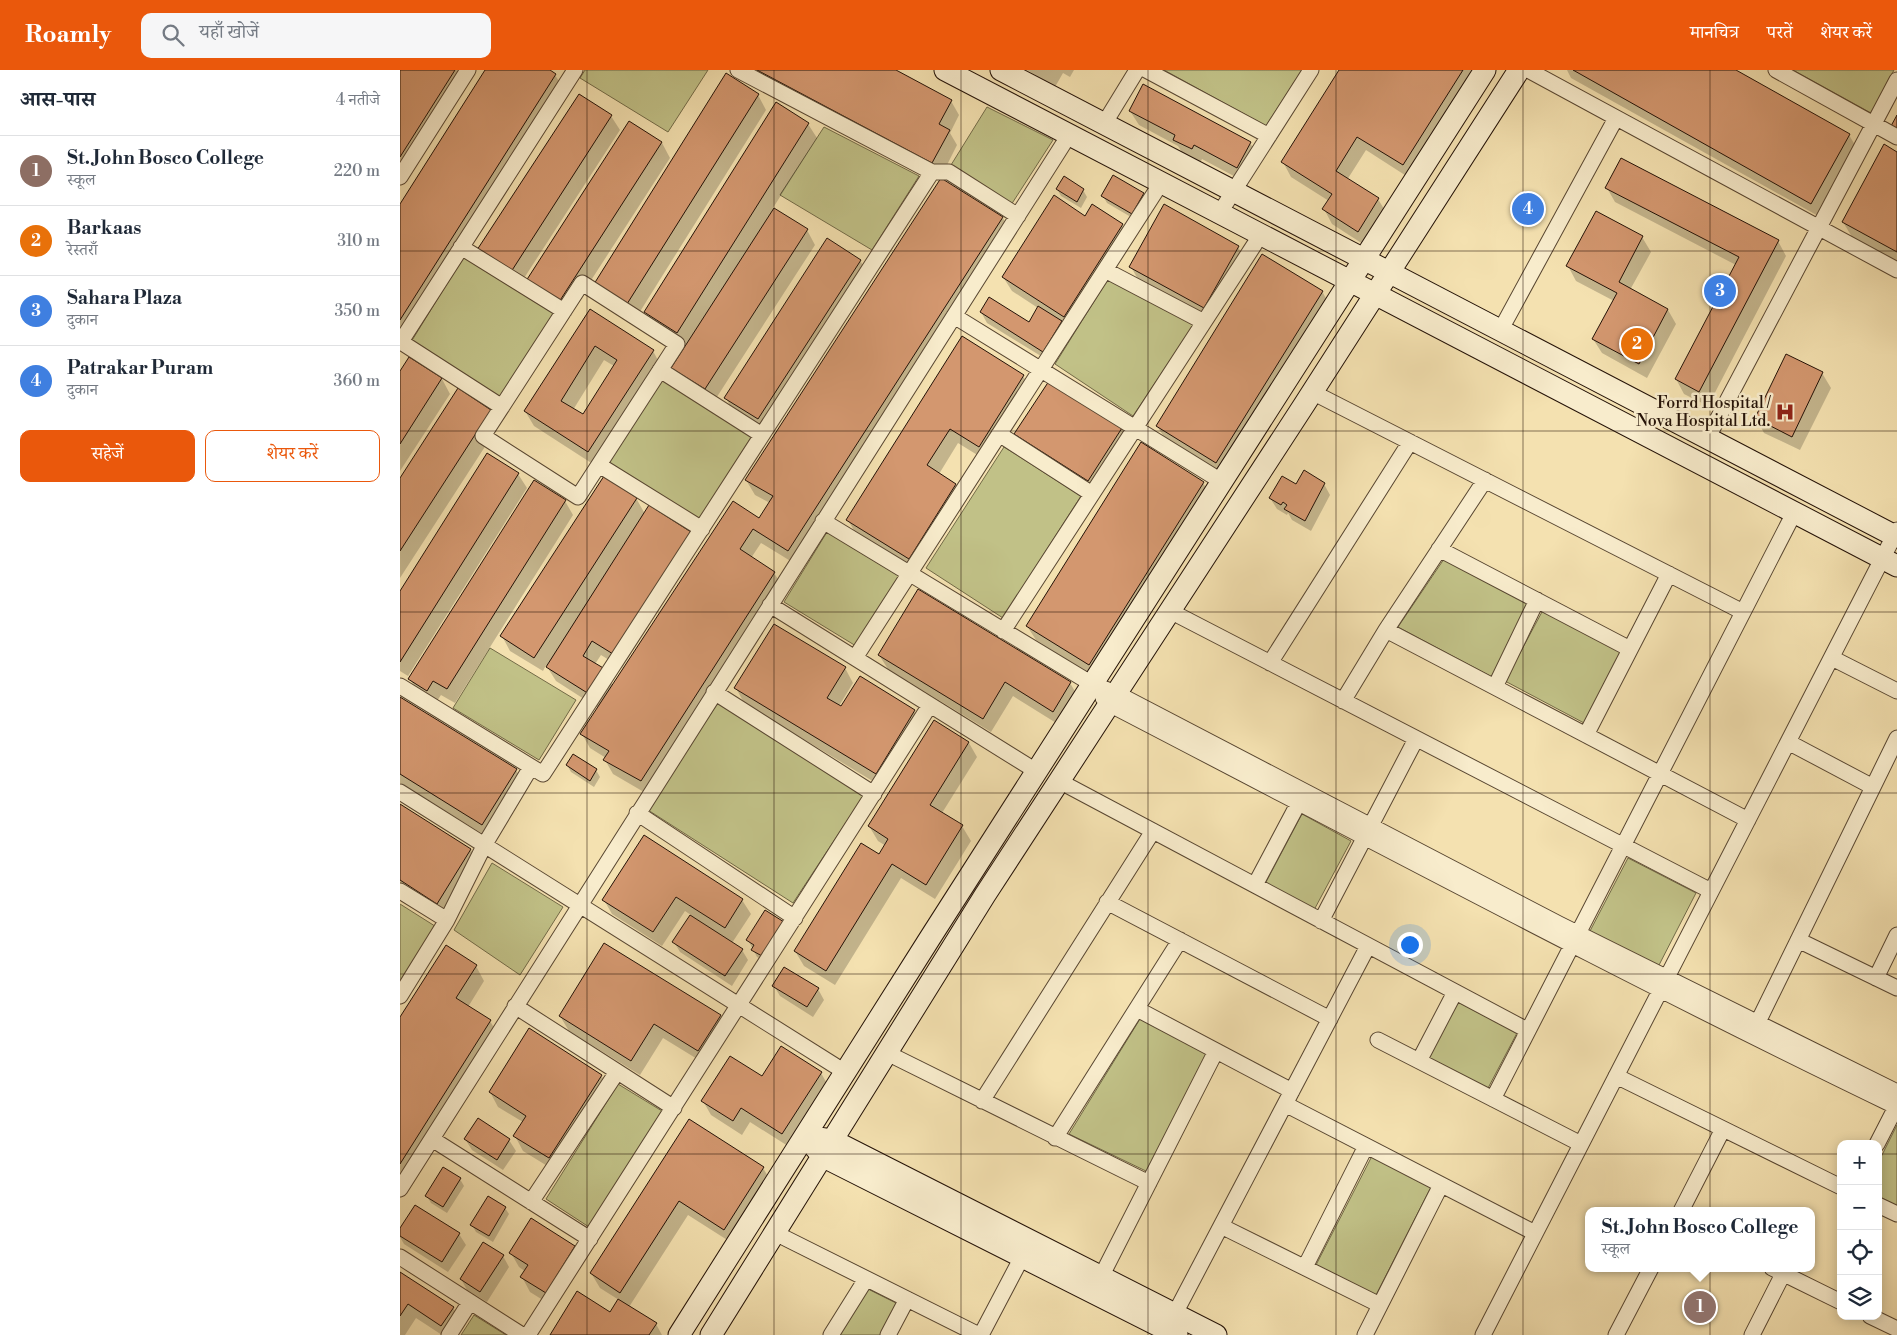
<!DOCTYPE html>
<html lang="hi">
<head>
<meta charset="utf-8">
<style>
	:root { --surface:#fff; --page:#f6f6f7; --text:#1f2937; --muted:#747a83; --line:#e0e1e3; --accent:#ea580c }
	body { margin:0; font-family:"Libre Bodoni","Noto Serif Devanagari",serif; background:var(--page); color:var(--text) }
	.controls { position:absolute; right:15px; bottom:15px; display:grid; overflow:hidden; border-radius:10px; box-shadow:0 2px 12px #0003 }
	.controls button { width:45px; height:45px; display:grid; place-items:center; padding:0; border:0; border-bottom:1px solid var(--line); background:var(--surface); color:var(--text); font:25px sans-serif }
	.you { position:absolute; left:1009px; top:874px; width:18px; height:18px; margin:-12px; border:4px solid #fff; border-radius:50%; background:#1a73e8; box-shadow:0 0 0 8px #1a73e833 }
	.badge { display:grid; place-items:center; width:32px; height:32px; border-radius:50%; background:var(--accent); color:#fff; font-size:16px; font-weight:700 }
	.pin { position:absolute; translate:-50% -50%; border:2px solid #fff; box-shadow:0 1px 5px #0006 }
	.popup { position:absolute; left:1185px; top:1137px; width:230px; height:65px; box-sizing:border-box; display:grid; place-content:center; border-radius:10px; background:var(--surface); filter:drop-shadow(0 1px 4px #0005); font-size:16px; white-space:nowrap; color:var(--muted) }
	.popup b { font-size:19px; color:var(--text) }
	.popup::after { content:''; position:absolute; left:50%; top:100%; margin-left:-10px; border:10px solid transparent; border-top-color:var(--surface) }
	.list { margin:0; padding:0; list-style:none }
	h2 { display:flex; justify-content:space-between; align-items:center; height:65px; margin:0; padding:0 20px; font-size:21px }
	h2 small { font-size:16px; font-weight:400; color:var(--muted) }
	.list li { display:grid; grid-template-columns:32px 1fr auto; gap:15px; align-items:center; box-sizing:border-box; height:70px; padding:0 20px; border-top:1px solid var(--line) }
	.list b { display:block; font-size:19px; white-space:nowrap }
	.list p { margin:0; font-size:16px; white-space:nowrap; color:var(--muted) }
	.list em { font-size:16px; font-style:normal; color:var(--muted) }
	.actions { display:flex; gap:10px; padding:15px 20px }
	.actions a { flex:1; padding:11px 0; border:1px solid var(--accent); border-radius:10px; text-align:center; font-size:18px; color:var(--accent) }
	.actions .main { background:var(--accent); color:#fff }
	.icon { flex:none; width:28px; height:28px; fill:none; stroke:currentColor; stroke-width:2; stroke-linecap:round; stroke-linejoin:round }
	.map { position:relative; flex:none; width:1497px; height:1265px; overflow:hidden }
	header { display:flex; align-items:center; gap:30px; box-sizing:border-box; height:70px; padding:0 25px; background:var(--accent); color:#fff }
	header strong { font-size:24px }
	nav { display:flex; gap:28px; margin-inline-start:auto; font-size:18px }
	.search { width:350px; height:45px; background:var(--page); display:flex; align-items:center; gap:12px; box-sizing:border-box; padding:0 18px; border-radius:10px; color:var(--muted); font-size:19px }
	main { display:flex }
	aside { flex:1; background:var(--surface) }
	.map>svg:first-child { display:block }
</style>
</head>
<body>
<header>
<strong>Roamly</strong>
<div class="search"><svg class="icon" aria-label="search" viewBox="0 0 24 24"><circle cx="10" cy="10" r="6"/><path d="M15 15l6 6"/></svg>यहाँ खोजें</div>
<nav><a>मानचित्र</a><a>परतें</a><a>शेयर करें</a></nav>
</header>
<main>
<aside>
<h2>आस-पास<small>4 नतीजे</small></h2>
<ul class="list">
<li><span class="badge" style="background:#8d6e63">1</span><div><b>St. John Bosco College</b><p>स्कूल</p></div><em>220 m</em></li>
<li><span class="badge" style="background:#e8710a">2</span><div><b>Barkaas</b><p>रेस्तराँ</p></div><em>310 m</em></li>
<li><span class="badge" style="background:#3f7fe0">3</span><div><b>Sahara Plaza</b><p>दुकान</p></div><em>350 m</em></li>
<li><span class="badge" style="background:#3f7fe0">4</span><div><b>Patrakar Puram</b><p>दुकान</p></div><em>360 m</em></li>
</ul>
<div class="actions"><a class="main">सहेजें</a><a>शेयर करें</a></div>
</aside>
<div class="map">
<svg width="1497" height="1265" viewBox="0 0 1497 1265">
	<rect width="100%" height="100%" fill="#f4e1b0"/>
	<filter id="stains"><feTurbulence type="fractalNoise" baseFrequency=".004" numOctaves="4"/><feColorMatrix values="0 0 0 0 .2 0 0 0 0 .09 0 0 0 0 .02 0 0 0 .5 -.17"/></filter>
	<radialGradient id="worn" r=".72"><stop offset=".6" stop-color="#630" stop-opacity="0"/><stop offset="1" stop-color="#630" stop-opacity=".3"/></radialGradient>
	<path fill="#c1c187" stroke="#726a47" d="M185,0H308L268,62L180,8Z
		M764,0H902L866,56Z
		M1393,0H1494L1471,43Z
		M587,37L653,70L611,135L551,95Z
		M424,57L519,106L472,180L380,125Z
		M64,186L155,242L102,328L11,272Z
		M708,209L795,253L733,346L655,294Z
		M261,308L352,366L299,450L208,393Z
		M604,377L681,426L603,548L526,498Z
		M427,462L499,506L456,576L384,532Z
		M1044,489L1128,533L1092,607L998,557Z
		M1143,540L1222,582L1184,653L1105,611Z
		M90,578L176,630L139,690L53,638Z
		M319,631L464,725L393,833L248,740Z
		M902,744L951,771L914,840L865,814Z
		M1228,788L1296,823L1258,897L1190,861Z
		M92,793L163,837L120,905L54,860Z
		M0,834L38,858L0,912Z
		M1058,932L1117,963L1087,1020L1028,989Z
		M740,949L807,983L748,1102L669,1064Z
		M218,1014L262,1041L189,1157L146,1129Z
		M1497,1055V1136L1478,1127V1093Z
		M972,1086L1031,1117L976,1225L916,1195Z
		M468,1219L498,1234L482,1265H439Z
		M74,1245L106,1265H61Z"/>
	<path fill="#0003" fill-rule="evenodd" d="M0,0H72L0,114Z
		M87,0H148L155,5L164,19L0,277V136Z
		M339,0H493L551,31L559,45L550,63L557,75L541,107Z
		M627,0H674L670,7L663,3L655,17Z
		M941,0H1080L1011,109L966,80L947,110L978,129L987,144L966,176L932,154L924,139L929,131L891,107L883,92Z
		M1167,0H1334L1449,65L1458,80L1420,147L1171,8Z
		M358,25L366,40L236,248L204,228Z
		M730,41L850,73L859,87L845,112L802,89L800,93L783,84L778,76L739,55Z
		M211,46L220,60L117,219L85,198Z
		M229,53L262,73L270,88L168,246L136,226Z
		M408,54L417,68L373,138L407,160L415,175L313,333L281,312L273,298L286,277L254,257L246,242Z
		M1497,83V191L1452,167L1443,152Z
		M1207,118L1378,171L1386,186L1308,336L1284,324L1276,309L1336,195L1215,132Z
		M657,119L683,120L687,127L681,138L661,126Z
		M743,124L747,131L736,150L707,133L703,126Z
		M693,136L722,155L731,170L649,291L587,253L581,242L629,253L638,238L612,221L603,207L685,147Z
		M603,148L611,162L397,495L361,473L351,488L374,503L383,517L249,725L213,704L205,690L206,688L190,678L182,664L198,638L156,611L146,595L143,601L110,581L102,566L236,428L245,444L290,463L299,477L222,598L201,585L195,594L204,600L213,616L360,449L370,433L355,425L346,410Z
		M1242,167L1251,182L1230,220L1268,240L1276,254L1247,308L1202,283L1193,269L1214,231L1176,211L1168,196Z
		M838,177L846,191L812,252L739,211L731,197Z
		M460,190L468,205L366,363L334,343L326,328Z
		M922,221L930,236L825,407L766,370L757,356Z
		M190,241L253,281L261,296L196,396L134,356L125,341ZM204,290L214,296L183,346L173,340Z
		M562,268L623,306L632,321L587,391L558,373L539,404L555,415L564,429L517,502L456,464L448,450Z
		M9,289L42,309L50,324L0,401V303Z
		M1422,303L1431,318L1400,380L1364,363L1356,348Z
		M649,312L722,359L730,374L697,425L624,379L616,364Z
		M58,320L99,355L0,508V410Z
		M118,404L127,418L8,606L0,601V523Z
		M803,413L812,427L697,609L636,570L627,556Z
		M924,414L930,425L911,461L892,450L888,443L887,445L877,439L870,428L896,416Z
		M165,431L173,445L55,633L41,625L35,634L18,623L10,609Z
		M479,585L670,613L679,628L661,656L613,626L591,662L488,599Z
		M445,598L453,613L439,636L514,641L522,655L484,718L344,633L336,618Z
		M0,628L116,700L125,715L91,769L0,713Z
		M569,673L577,687L542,743L562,756L571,771L535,829L501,808L435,915L404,896L395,881L479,786L486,776L478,771L469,756Z
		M167,695L196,700L200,707L194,717L171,702Z
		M0,736L71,780L79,794L46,847L0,819Z
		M244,767L342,830L351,844L332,873L342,880L348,890L332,916L280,882L274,872L291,845L285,841L262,876L212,844L204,830Z
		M387,860L366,892L357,887L348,870Z
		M76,896L84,911L68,937L90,951L99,966L0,1121V950Z
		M374,916L418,919L424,930L413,947L380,926Z
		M320,945L328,960L307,995L263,968L240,1005L169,961L160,946Z
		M421,1003L429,1017L391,1078L350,1052L342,1065L311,1045L303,1031L363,1008Z
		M201,1005L210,1020L157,1102L123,1081L115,1066L123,1052L98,1037L90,1022Z
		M78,1050L109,1070L116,1081L103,1100L72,1080L65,1069Z
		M289,1051L363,1098L372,1113L332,1173L288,1145L229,1237L256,1254L262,1265H151L210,1243L219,1230L200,1218L191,1203Z
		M60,1109L64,1116L47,1143L31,1133L27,1126Z
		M15,1136L59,1164L66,1175L48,1202L4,1174L0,1167V1160Z
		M105,1138L109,1144L93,1172L76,1162L72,1155Z
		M175,1176L183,1191L154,1237L130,1222L122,1207L126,1202L119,1197L111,1183Z
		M103,1186L109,1197L87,1232L67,1220L61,1209Z
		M0,1203L53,1238L62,1252L42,1265L16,1248L5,1265H0Z"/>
	<path fill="#d3976f" stroke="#241207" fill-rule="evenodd" d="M0,0H55L0,87Z
		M85,0H150L156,4L0,250V134Z
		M357,0H496L552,30L539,54L550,60L532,93Z
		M939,0H1063L1003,95L957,67L936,101L979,128L958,162L922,139L932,124L881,92Z
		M1173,0H1336L1450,64L1411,134Z
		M326,3L359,24L227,234L194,214Z
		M743,14L851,72L837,98L794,75L792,79L773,70L775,65L729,41Z
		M179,24L212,45L109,205L75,183Z
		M376,32L409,53L277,263L244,242Z
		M1497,45V60L1491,56Z
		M229,51L262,72L159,232L126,211Z
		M1484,74L1497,82V182L1442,152Z
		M1221,88L1379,170L1299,322L1275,309L1339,187L1205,118Z
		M713,105L744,123L732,144L701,126Z
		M664,106L684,119L677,132L656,119Z
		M541,108L603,147L388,481L353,459L340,479L375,502L241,711L203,690L209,681L180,664L333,431L359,448L373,426L345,410Z
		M654,125L685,146L692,134L723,154L664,247L602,207Z
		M764,134L839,176L804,238L729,197Z
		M374,138L408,159L305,319L271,298Z
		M1196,141L1243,166L1219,212L1268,239L1239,294L1192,269L1217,223L1166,196Z
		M427,168L461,190L358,349L324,328Z
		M862,184L923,221L816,393L756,356Z
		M589,227L629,252L638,236L662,251L643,282L580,242Z
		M190,239L254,280L188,382L124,341ZM195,276L217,290L183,344L161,331Z
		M562,266L624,305L579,377L550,359L527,395L556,414L509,489L446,450Z
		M1386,284L1423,302L1392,367L1355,348Z
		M9,287L42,308L0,374V301Z
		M649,311L722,358L688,411L614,364Z
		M58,318L91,340L0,481V408Z
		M741,372L804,412L689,595L626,556Z
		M87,383L119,403L0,592V521Z
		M904,400L925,413L905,451L884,439L887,435L883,432L881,435L869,428L882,406L896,414Z
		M204,406L237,428L134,588L100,566Z
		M134,410L166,430L47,619L33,611L27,621L8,609Z
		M249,435L291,462L213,584L192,571L183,586L205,599L189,624L146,597Z
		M518,519L671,612L653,642L605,612L583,649L478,585Z
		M374,554L446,597L427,628L441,636L460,606L515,640L476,704L334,618Z
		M0,627L117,699L82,755L0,704Z
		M534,650L569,672L530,735L563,755L526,815L492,794L426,901L394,881L461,773L479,784L488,769L468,756Z
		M173,684L197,699L190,711L166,695Z
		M0,734L71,779L37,834L0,810Z
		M244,765L343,829L325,858L276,827L253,862L202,830Z
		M365,840L384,852L362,886L351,880L354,875L346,870Z
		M290,845L343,879L325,906L272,872Z
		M204,873L321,945L298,981L254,954L231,991L159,946Z
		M46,875L77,895L56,928L91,950L0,1094V947Z
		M384,897L419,918L407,937L372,916Z
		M129,958L202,1005L149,1088L113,1066L126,1046L89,1022Z
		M381,976L422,1002L382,1064L341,1038L333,1051L301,1031L330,986L362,1006Z
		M78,1048L110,1069L97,1090L64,1069Z
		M289,1049L364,1097L324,1160L279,1131L220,1223L190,1203Z
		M43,1097L61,1108L43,1137L25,1126Z
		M88,1126L106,1137L89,1166L70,1155Z
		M15,1135L60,1163L42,1192L0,1166V1158Z
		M131,1148L175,1176L146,1223L120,1207L128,1195L109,1183Z
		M83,1172L104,1185L80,1222L60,1209Z
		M0,1202L54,1237L41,1256L8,1234L0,1246Z
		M177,1221L210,1242L218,1229L257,1253L249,1265H150Z"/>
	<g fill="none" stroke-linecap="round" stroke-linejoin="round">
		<g stroke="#584631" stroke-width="17">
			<path id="street" d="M338,0L532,102H549L618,146
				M746,0L869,66
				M1128,0L1497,200
				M1376,0L1497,67
				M704,54L737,0
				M0,107L68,0
				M819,144L911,0
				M61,177L164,241
				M705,200L804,252
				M182,213L277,274L178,427L83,366Z
				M554,246L821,411
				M1100,261L1216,48
				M1,272L102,337
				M0,273L175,0
				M260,300L362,365
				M912,322L1343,542
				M599,364L692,424
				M1307,369L1497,10
				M199,395L302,459
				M423,451L692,614L716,623L1159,854L1497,1022
				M1039,479L1230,579
				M370,535L636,701
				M770,541L1311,821
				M986,560L1348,750
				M603,561L860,166
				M455,588L761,113
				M1432,588L1497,621
				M870,593L1010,372
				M0,616L143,704L532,102
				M1095,617L1137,530
				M314,622L474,724
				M703,628L709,634C971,770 1231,909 1497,1037
				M943,631L986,560L1085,410
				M1186,665L1269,504
				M1388,672L1473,717
				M659,711L1127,960
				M0,722L445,1002
				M237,743L395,848
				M855,815L899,732
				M0,821L47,850
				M707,832L930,949
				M921,851L1016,669
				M1398,870L1497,918
				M1476,908L1497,865
				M0,926L47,850L85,774L131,697
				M115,936L274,1038
				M737,939L892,1021
				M1357,954L1497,668
				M978,970L1181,1074
				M487,983L749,1113
				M1019,991L1055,922
				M1216,1006L1441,1117
				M1093,1029L1394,443
				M582,1031L753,761
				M885,1034L1135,1163
				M655,1068L780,870
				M32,1069L190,1169
				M1477,1074L1496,1037
				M0,1119L669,65
				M131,1132L217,1002
				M1478,1135L1497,1144
				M1281,1141L1323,1059
				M821,1156L980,1235
				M375,1163L579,1265
				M0,1187L122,1265
				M905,1197L966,1076
				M1372,1198L1441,1232
				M701,1207L816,981
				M1470,1246L1497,1259
				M770,1253L968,876
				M49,1265L70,1232
				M128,1265L530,635
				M431,1265L466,1209
				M488,1265L507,1229
				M581,1265L622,1187
				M965,1265L1041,1115
				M1083,1265L1497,460
				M1216,1265L1251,1198
				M1352,1265L1383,1204"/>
		</g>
		<g stroke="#241207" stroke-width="23">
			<path id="secondary" d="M545,0L1497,496
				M601,0L1497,467
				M420,1068L432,1070L816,1265
				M413,1075L422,1086L777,1265
				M279,1265L530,868L1085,0
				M311,1265L585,825L904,335L1119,0"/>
		</g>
		<use href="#street" stroke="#f8eccc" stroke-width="15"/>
		<use href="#secondary" stroke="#f8eccc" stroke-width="21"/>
	</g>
	<path fill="none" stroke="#241207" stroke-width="1" stroke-opacity="0.55" d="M187,0V1265M374,0V1265M561,0V1265M748,0V1265M936,0V1265M1123,0V1265M1310,0V1265M0,181H1497M0,361H1497M0,542H1497M0,723H1497M0,904H1497M0,1084H1441M1478,1084H1497"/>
	<defs>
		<g id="hospital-bare" transform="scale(1.5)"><path d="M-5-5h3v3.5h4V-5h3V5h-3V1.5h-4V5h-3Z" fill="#8f2418" stroke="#f8eccc" stroke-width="2.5" paint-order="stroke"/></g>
	</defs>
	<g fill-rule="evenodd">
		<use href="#hospital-bare" x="1385" y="342"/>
	</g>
	<g text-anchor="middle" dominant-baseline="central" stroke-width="5" stroke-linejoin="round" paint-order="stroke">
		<g font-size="16" fill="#241207" stroke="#f8eccc" text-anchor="end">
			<text x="1370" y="333">Forrd Hospital /<tspan x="1370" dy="18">Nova Hospital Ltd.</tspan></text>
		</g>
	</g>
	<rect width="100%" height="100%" filter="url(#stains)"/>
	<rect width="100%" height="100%" fill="url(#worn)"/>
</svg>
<div class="controls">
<button>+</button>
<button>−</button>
<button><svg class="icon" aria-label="locate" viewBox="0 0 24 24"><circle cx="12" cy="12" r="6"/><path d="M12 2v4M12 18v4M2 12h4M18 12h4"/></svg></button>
<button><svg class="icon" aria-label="layers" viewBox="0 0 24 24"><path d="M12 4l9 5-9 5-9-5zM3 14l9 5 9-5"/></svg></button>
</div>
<div class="you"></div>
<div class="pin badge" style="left:1300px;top:1237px;background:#8d6e63">1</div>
<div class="popup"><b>St. John Bosco College</b>स्कूल</div>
<div class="pin badge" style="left:1237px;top:274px;background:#e8710a">2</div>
<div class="pin badge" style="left:1320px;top:221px;background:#3f7fe0">3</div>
<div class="pin badge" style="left:1128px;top:139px;background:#3f7fe0">4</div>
</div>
</main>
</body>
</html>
